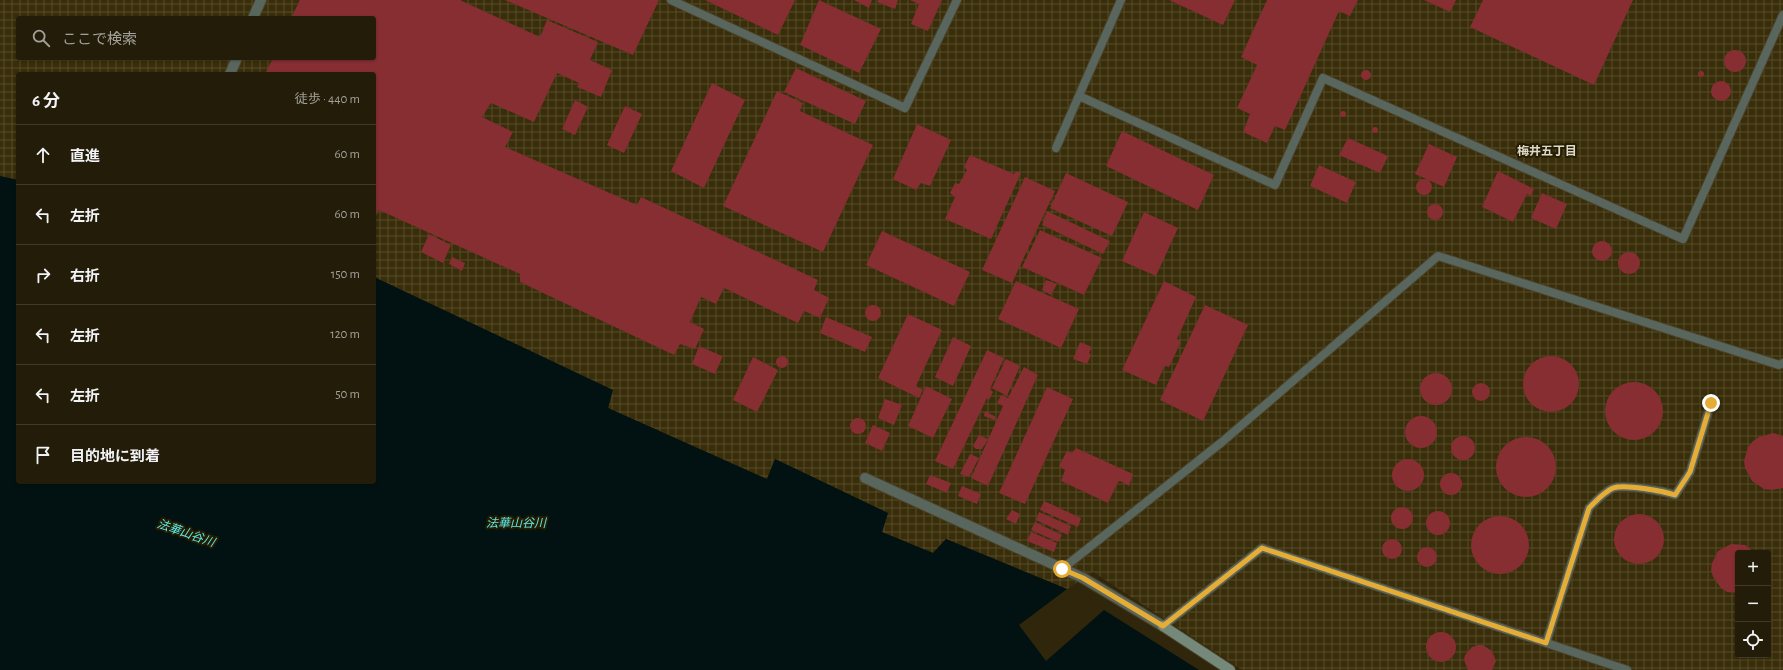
<!DOCTYPE html>
<html lang="ja">
<head>
<meta charset="utf-8">
<style>
	:root { --surface:#231c08; --page:#2b2512; --text:#f1f3f6; --muted:#a3a19c; --line:#403a29 }
	body { margin:0; font-family:"Alegreya Sans","Noto Sans JP",sans-serif; background:var(--page); color:var(--text) }
	.controls { position:absolute; right:12px; bottom:12px; display:grid; overflow:hidden; border-radius:4px; box-shadow:0 1px 3px #0004 }
	.controls button { width:36px; height:36px; display:grid; place-items:center; padding:0; border:0; border-bottom:1px solid var(--line); background:var(--surface); color:var(--text); font:20px sans-serif }
	.stop { position:absolute; width:12px; height:12px; margin:-9px; border:3px solid #e5ad36; border-radius:50%; background:#fff }
	.stop.end { background:#e5ad36; border-color:#fff; box-shadow:0 1px 4px #0008 }
	.list { margin:0; padding:0; list-style:none }
	h2 { display:flex; justify-content:space-between; align-items:center; height:52px; margin:0; padding:0 16px; font-size:17px }
	h2 small { font-size:13px; font-weight:400; color:var(--muted) }
	.list li { display:grid; grid-template-columns:26px 1fr auto; gap:12px; align-items:center; box-sizing:border-box; height:60px; padding:0 16px; border-top:1px solid var(--line) }
	.list b { display:block; font-size:15px; white-space:nowrap }
	.list em { font-size:13px; font-style:normal; color:var(--muted) }
	.icon { flex:none; width:22px; height:22px; fill:none; stroke:currentColor; stroke-width:2; stroke-linecap:round; stroke-linejoin:round }
	.map { position:relative; flex:none; width:1783px; height:670px; overflow:hidden }
	.search { position:absolute; background:var(--surface); box-shadow:0 1px 3px #0004; left:16px; top:16px; width:360px; height:44px; display:flex; align-items:center; gap:10px; box-sizing:border-box; padding:0 14px; border-radius:4px; color:var(--muted); font-size:15px }
	.panel { position:absolute; background:var(--surface); box-shadow:0 1px 3px #0004; left:16px; top:72px; width:360px; height:412px; border-radius:4px }
	.map>svg:first-child { display:block }
</style>
</head>
<body>
<div class="map">
<svg width="1783" height="670" viewBox="0 0 1783 670">
	<defs>
		<pattern id="industrial-grid" width="8" height="8" patternUnits="userSpaceOnUse"><rect width="8" height="8" fill="#392e09"/><path d="M0 4h8M4 0v8" fill="none" stroke="#554c2b"/></pattern>
	</defs>
	<rect width="100%" height="100%" fill="#2f260b"/>
	<path fill="url(#industrial-grid)" fill-rule="evenodd" d="M0,0H1783V670H1242L1093,572L1067,589L946,539L933,553L882,532L888,513L775,459L767,479L608,408L612,390L374,277V74H18V180L0,176ZM18,18H374V58H18ZM1738,553H1768V655H1738Z"/>
	<path fill="#021212" d="M0,176L18,180V482H374V277L613,390L608,408L767,479L775,459L888,513L882,532L933,553L946,539L1067,589L1019,625L1046,661L1104,610L1199,670H0Z"/>
	<path fill="#862e32" d="M300,0H460L540,37L547,20L598,42L590,60L612,70L601,97L577,87L579,83L557,73L534,122L491,103L482,117L513,132L505,147L637,205L641,197L818,280L814,290L829,298L820,318L804,311L798,323L724,288L716,304L701,297L690,322L704,329L695,349L680,344L674,355L520,282V274L379,210L374,219V74H265L273,58H374V18H291Z
		M505,0H659L633,55Z
		M705,0H795L778,35Z
		M819,0L881,29L859,73L800,45Z
		M854,0H872L869,8Z
		M878,0H898L895,9L877,2Z
		M910,0H942L928,31L911,24L919,4Z
		M1169,0H1235L1223,25Z
		M1267,0H1358L1350,16L1339,11L1285,130L1275,126L1267,143L1243,132L1250,114L1237,108L1257,65L1241,57Z
		M1424,0H1456L1450,12Z
		M1483,0H1633L1594,85L1470,27Z
		M1724 61a11 11 0 1 1 22 0a11 11 0 1 1-22 0Z
		M796,68L866,101L855,124L784,92Z
		M1361 75a5 5 0 1 1 10 0a5 5 0 1 1-10 0Z
		M1698 74a3 3 0 1 1 6 0a3 3 0 1 1-6 0Z
		M1711 91a10 10 0 1 1 20 0a10 10 0 1 1-20 0Z
		M712,83L745,100L704,188L671,171Z
		M777,91L803,103L800,111L873,145L823,252L723,206Z
		M575,100L588,107L575,135L562,129Z
		M625,106L642,114L624,153L607,145Z
		M1340 114a3 3 0 1 1 6 0a3 3 0 1 1-6 0Z
		M917,124L951,140L930,186L921,183L916,190L893,179Z
		M1372 130a3 3 0 1 1 6 0a3 3 0 1 1-6 0Z
		M1122,131L1214,175L1198,210L1106,166Z
		M1348,138L1388,156L1380,173L1339,155Z
		M1429,144L1457,157L1444,187L1415,174Z
		M970,155L1014,174L1017,171L1021,173L991,239L945,219L955,197L950,193L955,183L959,184L967,170L964,167Z
		M1319,165L1356,182L1347,203L1310,186Z
		M1498,171L1534,189L1531,196L1527,194L1513,222L1482,207Z
		M1066,173L1128,202L1112,236L1050,208Z
		M1025,177L1055,191L1012,283L982,270Z
		M1416 187a8 8 0 1 1 16 0a8 8 0 1 1-16 0Z
		M1542,193L1567,204L1556,229L1531,218Z
		M1427 212a8 8 0 1 1 16 0a8 8 0 1 1-16 0Z
		M1047,211L1110,241L1103,254L1042,225Z
		M1144,212L1178,228L1156,276L1122,261Z
		M1040,230L1102,258L1084,295L1022,267Z
		M882,231L970,272L954,306L866,265Z
		M429,234L451,245L443,263L421,252Z
		M1592 251a10 10 0 1 1 20 0a10 10 0 1 1-20 0Z
		M1618 263a11 11 0 1 1 22 0a11 11 0 1 1-22 0Z
		M452,257L465,263L462,271L449,264Z
		M1046,280L1057,284L1051,295L1042,290Z
		M1016,281L1079,309L1061,348L998,319Z
		M1164,281L1196,297L1177,339L1181,342L1169,367L1165,366L1164,367L1156,385L1122,370Z
		M1205,305L1248,325L1203,421L1160,400Z
		M865 313a8 8 0 1 1 16 0a8 8 0 1 1-16 0Z
		M908,314L942,330L916,386L923,390L919,398L878,378Z
		M826,317L872,337L865,352L820,333Z
		M953,337L971,346L953,386L935,377Z
		M1080,342L1092,347L1089,353L1091,355L1087,364L1073,359Z
		M699,346L722,356V358L715,374L692,364Z
		M987,350L1004,358L990,389L993,392L989,400L987,398L953,469L935,461Z
		M776 362a6 6 0 1 1 12 0a6 6 0 1 1-12 0Z
		M1523 384a28 28 0 1 1 56 0a28 28 0 1 1-56 0Z
		M753,357L778,370L757,412L733,400Z
		M1006,359L1020,366L1007,396L992,388Z
		M1024,367L1038,375L988,486L971,478L1003,406L997,403L1001,395L1008,398Z
		M1420 389a16 16 0 1 1 32 0a16 16 0 1 1-32 0Z
		M1605 411a29 29 0 1 1 58 0a29 29 0 1 1-58 0Z
		M1472 392a9 9 0 1 1 18 0a9 9 0 1 1-18 0Z
		M926,386L952,399L933,438L908,426Z
		M1047,387L1073,399L1025,504L999,493Z
		M885,399L902,405L894,425L878,418Z
		M985,411L996,417L995,420L984,416Z
		M1405 432a16 16 0 1 1 32 0a16 16 0 1 1-32 0Z
		M850 426a8 8 0 1 1 16 0a8 8 0 1 1-16 0Z
		M873,425L890,433L882,451L865,443Z
		M1773,433L1783,436V488L1772,490L1764,489L1752,481L1745,468L1744,461L1748,447L1753,441L1759,437Z
		M979,435L988,439L982,449H976L973,446Z
		M1451 448a12 12 0 1 1 24 0a12 12 0 1 1-24 0Z
		M1496 467a30 30 0 1 1 60 0a30 30 0 1 1-60 0Z
		M1076,448L1133,474L1129,486L1120,481L1118,482L1108,503L1061,481L1065,470L1059,466L1067,451L1072,453Z
		M970,454L979,458L969,477L960,474Z
		M1392 475a16 16 0 1 1 32 0a16 16 0 1 1-32 0Z
		M1440 484a11 11 0 1 1 22 0a11 11 0 1 1-22 0Z
		M930,475L951,483L947,493L926,484Z
		M962,486L981,494L977,504L958,496Z
		M1044,501L1081,518L1078,527L1040,510Z
		M1391 518a11 11 0 1 1 22 0a11 11 0 1 1-22 0Z
		M1012,510L1020,514L1016,524L1006,519Z
		M1426 523a12 12 0 1 1 24 0a12 12 0 1 1-24 0Z
		M1039,512L1071,526L1068,535L1036,520Z
		M1614 539a25 25 0 1 1 50 0a25 25 0 1 1-50 0Z
		M1471 545a29 29 0 1 1 58 0a29 29 0 1 1-58 0Z
		M1035,522L1062,535L1058,542L1031,530Z
		M1031,532L1057,543L1054,552L1027,541Z
		M1382 549a10 10 0 1 1 20 0a10 10 0 1 1-20 0Z
		M1731,544L1745,545L1755,553H1738V593L1727,592L1721,588L1713,577L1711,570L1712,563L1718,551Z
		M1417 557a10 10 0 1 1 20 0a10 10 0 1 1-20 0Z
		M1426 647a15 15 0 1 1 30 0a15 15 0 1 1-30 0Z
		M1478,645H1483L1492,651L1496,661L1492,670H1468L1464,660L1465,655L1472,647Z"/>
	<g fill="none" stroke-linecap="round" stroke-linejoin="round">
		<g stroke="#4b4229" stroke-width="10">
			<path id="service" d="M671,0L905,108L957,0
				M1079,96L1275,185L1323,78L1683,239L1783,15
				M1056,148L1121,0
				M1062,569L1222,442L1438,256L1779,365L1783,363
				M1163,626L1262,548L1627,670
				M1546,643L1589,508C1596,501 1604,492 1613,488C1625,484 1663,491 1675,495L1690,472L1711,403"/>
		</g>
		<g stroke="#4b4229" stroke-width="12">
			<path id="minor" d="M253,18L261,0
				M230,74L237,58
				M865,478L1083,578L1163,626"/>
		</g>
		<g stroke="#4b4229" stroke-width="12">
			<path id="secondary" d="M1163,626L1230,670"/>
		</g>
		<use href="#service" stroke="#59665d" stroke-width="8"/>
		<use href="#minor" stroke="#59665d" stroke-width="10"/>
		<use href="#secondary" stroke="#75897b" stroke-width="10"/>
	</g>
	<g fill="none" stroke-linecap="round" stroke-linejoin="round">
		<path stroke="#e5ad36" stroke-width="5" d="M1062,569L1083,578L1163,626L1262,548L1546,643L1589,508C1596,501 1604,492 1613,488C1625,484 1663,491 1675,495L1690,472L1711,403"/>
	</g>
	<g text-anchor="middle" dominant-baseline="central" stroke-width="4" stroke-linejoin="round" paint-order="stroke">
		<g font-size="12" font-weight="bold" fill="#ddd8c8" stroke="#251d02">
			<text x="1547" y="151">梅井五丁目</text>
		</g>
		<g font-size="12" font-style="italic" fill="#5ae9ea" stroke="#251d02">
			<text x="516" y="523">法華山谷川</text>
			<text transform="translate(186 533) rotate(19)">法華山谷川</text>
		</g>
	</g>
</svg>
<div class="controls">
<button>+</button>
<button>−</button>
<button><svg class="icon" aria-label="locate" viewBox="0 0 24 24"><circle cx="12" cy="12" r="6"/><path d="M12 2v4M12 18v4M2 12h4M18 12h4"/></svg></button>
</div>
<div class="stop" style="left:1062px;top:569px"></div>
<div class="stop end" style="left:1711px;top:403px"></div>
<div class="search"><svg class="icon" aria-label="search" viewBox="0 0 24 24"><circle cx="10" cy="10" r="6"/><path d="M15 15l6 6"/></svg>ここで検索</div>
<section class="panel">
<h2>6 分<small>徒歩 · 440 m</small></h2>
<ul class="list">
<li><svg class="icon" aria-label="ahead" viewBox="0 0 24 24"><path d="M12 20V5M6 11l6-6 6 6"/></svg><div><b>直進</b></div><em>60 m</em></li>
<li><svg class="icon" aria-label="left" viewBox="0 0 24 24"><path d="M17 20v-9H6M10 6l-5 5 5 5"/></svg><div><b>左折</b></div><em>60 m</em></li>
<li><svg class="icon" aria-label="right" viewBox="0 0 24 24"><path d="M7 20v-9h11M14 6l5 5-5 5"/></svg><div><b>右折</b></div><em>150 m</em></li>
<li><svg class="icon" aria-label="left" viewBox="0 0 24 24"><path d="M17 20v-9H6M10 6l-5 5 5 5"/></svg><div><b>左折</b></div><em>120 m</em></li>
<li><svg class="icon" aria-label="left" viewBox="0 0 24 24"><path d="M17 20v-9H6M10 6l-5 5 5 5"/></svg><div><b>左折</b></div><em>50 m</em></li>
<li><svg class="icon" aria-label="arrive" viewBox="0 0 24 24"><path d="M6 21V4h12l-3 4 3 4H6"/></svg><div><b>目的地に到着</b></div></li>
</ul>
</section>
</div>
</body>
</html>
